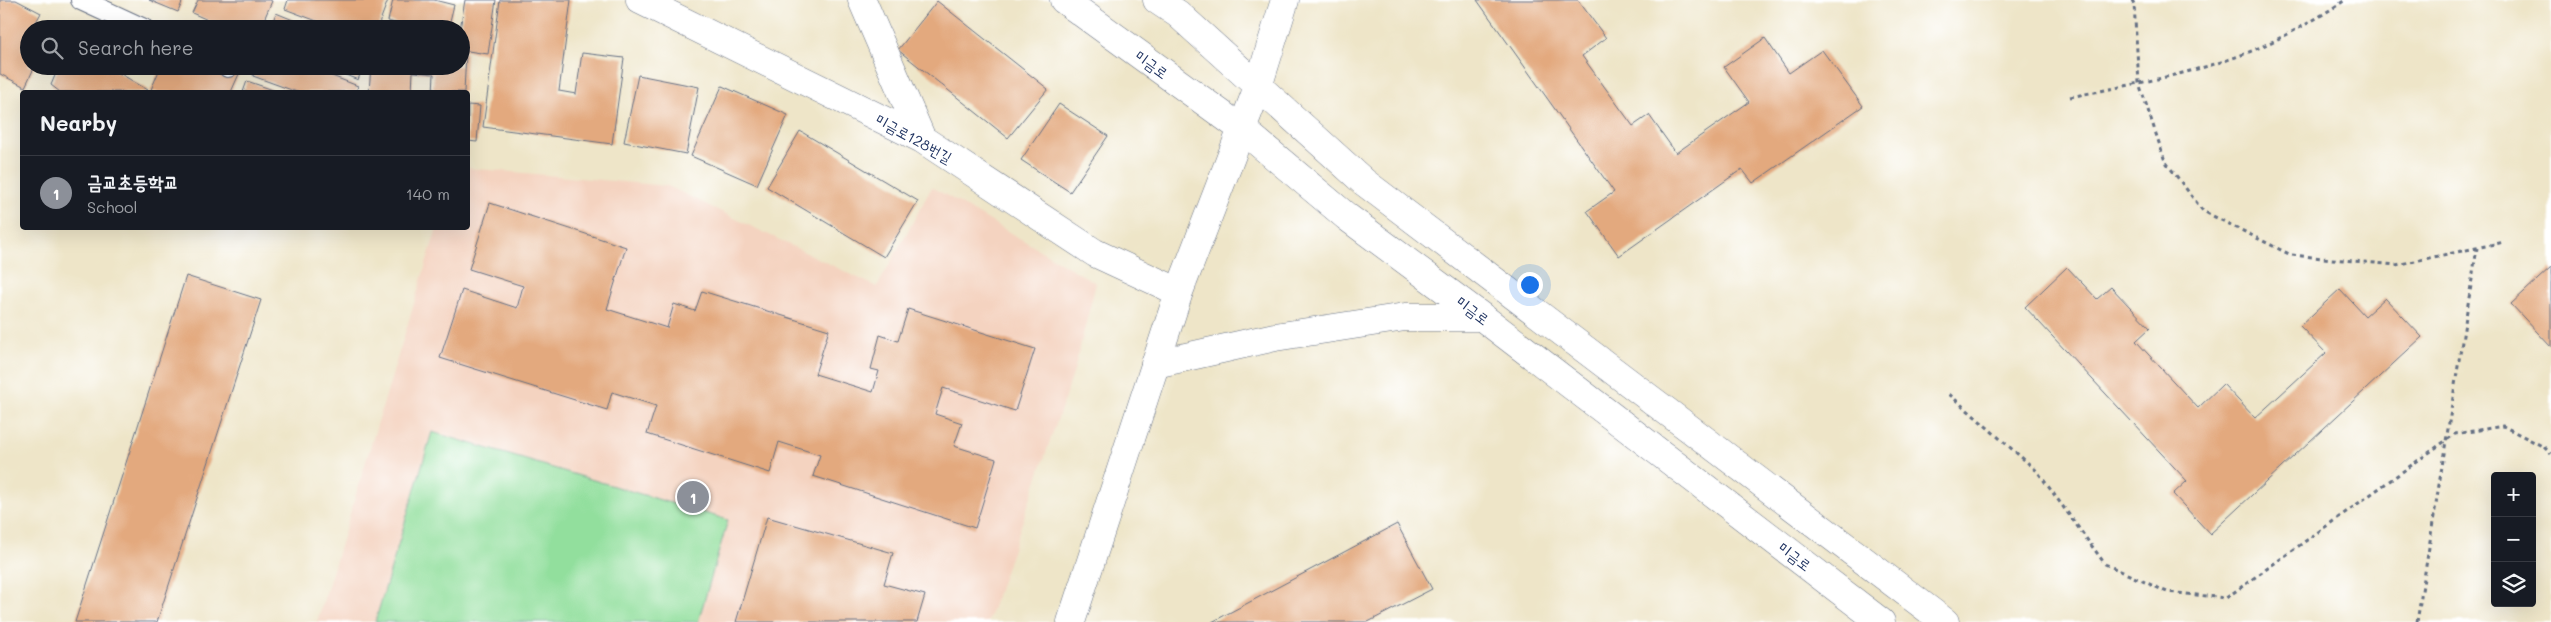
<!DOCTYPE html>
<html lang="en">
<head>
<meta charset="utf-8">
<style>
	:root { --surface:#171b24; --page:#242831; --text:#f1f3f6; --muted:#9ea1a6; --line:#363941; --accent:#8c9099 }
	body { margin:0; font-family:Mali,"Poor Story",sans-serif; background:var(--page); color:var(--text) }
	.controls { position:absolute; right:15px; bottom:15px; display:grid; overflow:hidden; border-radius:5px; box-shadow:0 5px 20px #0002 }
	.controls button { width:45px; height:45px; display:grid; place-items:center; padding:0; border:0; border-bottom:1px solid var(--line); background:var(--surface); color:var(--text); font:25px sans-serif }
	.you { position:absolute; left:1529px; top:284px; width:18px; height:18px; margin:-12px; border:4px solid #fff; border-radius:50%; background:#1a73e8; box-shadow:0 0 0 8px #1a73e833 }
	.badge { display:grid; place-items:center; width:32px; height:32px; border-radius:50%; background:var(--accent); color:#fff; font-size:16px; font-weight:700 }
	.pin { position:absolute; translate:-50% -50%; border:2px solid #fff; box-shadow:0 1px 5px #0006 }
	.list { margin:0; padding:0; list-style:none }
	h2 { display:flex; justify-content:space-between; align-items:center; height:65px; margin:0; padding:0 20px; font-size:21px }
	h2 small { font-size:16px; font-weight:400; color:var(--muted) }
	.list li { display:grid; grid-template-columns:32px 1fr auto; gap:15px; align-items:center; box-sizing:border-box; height:75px; padding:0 20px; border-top:1px solid var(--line) }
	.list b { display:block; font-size:19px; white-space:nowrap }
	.list p { margin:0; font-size:16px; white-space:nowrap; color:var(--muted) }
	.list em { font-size:16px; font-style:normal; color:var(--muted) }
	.icon { flex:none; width:28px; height:28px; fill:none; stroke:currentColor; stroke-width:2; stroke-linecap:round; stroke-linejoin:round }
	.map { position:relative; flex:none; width:2551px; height:622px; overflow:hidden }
	.search { position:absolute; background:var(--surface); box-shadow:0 5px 20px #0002; left:20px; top:20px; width:450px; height:55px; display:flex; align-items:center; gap:12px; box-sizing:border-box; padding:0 18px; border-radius:28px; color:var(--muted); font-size:19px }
	.panel { position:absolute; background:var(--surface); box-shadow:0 5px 20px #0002; left:20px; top:90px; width:450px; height:140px; border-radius:5px }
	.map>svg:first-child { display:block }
</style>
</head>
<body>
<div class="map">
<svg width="2551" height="622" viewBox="0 0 2551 622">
	<rect width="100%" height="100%" fill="#fff"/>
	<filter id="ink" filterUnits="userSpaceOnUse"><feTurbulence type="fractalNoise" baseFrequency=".02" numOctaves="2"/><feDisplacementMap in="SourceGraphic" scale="10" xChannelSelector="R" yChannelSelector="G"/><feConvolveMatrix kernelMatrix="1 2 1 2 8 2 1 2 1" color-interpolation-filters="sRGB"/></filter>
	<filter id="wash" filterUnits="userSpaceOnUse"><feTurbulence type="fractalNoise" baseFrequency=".0096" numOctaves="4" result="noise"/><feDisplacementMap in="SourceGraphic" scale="20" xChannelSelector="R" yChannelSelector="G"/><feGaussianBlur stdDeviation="1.12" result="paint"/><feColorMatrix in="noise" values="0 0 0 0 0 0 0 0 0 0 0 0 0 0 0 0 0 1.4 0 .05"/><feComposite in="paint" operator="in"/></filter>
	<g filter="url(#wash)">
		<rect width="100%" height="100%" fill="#eee5c8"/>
		<path fill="#f4d3c0" d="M468,168L668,186L877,287L932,187L1096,283L1074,371L988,622H317L437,228H468Z"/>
		<path fill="#92df9d" stroke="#56877e" d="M432,432L728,520L698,622H375Z"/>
		<g id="blocks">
			<path fill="#e3a97e" d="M0,0H16L41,13L32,29H29V35L21,49L29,53V66H35L25,87L0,74Z
				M149,0H183L178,12Z
				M198,0H270L272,1L260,29H228L192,13Z
				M288,0H388L377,29H338L285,9Z
				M393,0H434L454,5L448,29H418L388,21Z
				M465,0H496L488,54L461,50L460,29Z
				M500,0H571L559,91L576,94L582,53L624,58L612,144L483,127Z
				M1477,0H1578L1606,38L1582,56L1633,126L1649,115L1676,153L1749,102L1724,67L1765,38L1789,73L1822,50L1863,106L1753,183L1742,169L1619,256L1587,211L1614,192Z
				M937,1L1048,89L1008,138L898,50Z
				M276,13L315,29H270Z
				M461,52L466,53L464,92H433L434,74L413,72L412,92H369L371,66H461Z
				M59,66H107L148,90L145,92H60L51,85Z
				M161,66H219L239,74L231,92H150Z
				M256,66H306L358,86L356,92H297L253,76Z
				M324,66H363L358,80Z
				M638,75L699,87L686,154L624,142Z
				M247,81L279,92H243Z
				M722,86L788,115L757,185L691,156Z
				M1059,104L1108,136L1070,192L1021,160Z
				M468,105L480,106L477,142L468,141Z
				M800,131L918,201L884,257L767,187Z
				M490,203L626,247L607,309L667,328L674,304L695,311L702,291L829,330L815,374L873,392L879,371L871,369L880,335L898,341L908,309L1035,349L1015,411L943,388L935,414L962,423L954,446L996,459L975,528L813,476L820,455L779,442L770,473L647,434L656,406L612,392L607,410L440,358L462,290L517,308L523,286L469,269Z
				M2067,267L2097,299L2111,287L2150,328L2136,341L2198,408L2223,384L2255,418L2326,353L2300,326L2340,289L2365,316L2385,298L2422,337L2210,534L2173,494L2187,481L2025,307Z
				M2551,267V347L2511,304Z
				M186,276L261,300L157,622H75Z
				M767,517L893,553L884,584L925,595L917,622H736Z
				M1397,524L1432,589L1368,622H1212Z"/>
		</g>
	</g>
	<g filter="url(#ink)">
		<use href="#blocks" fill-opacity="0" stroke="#656f83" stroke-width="1"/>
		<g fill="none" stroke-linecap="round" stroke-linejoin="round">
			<g stroke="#656f83" stroke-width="22">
				<path id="service" d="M81,0L144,29
					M227,66L228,67"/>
			</g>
			<g stroke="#656f83" stroke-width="29">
				<path id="minor" d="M640,0L922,139L1095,253L1179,292
					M862,0L922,139
					M1071,622L1179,292L1258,87"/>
			</g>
			<g stroke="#656f83" stroke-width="29">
				<path id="tertiary" d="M1064,0L1242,129L1347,217L1482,317L1881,622
					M1157,0L1178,14L1364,182L1945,622
					M1258,87L1285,0
					M1155,364L1275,337L1405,317H1482"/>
			</g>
			<path stroke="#656f83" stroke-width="3" stroke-dasharray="4 4" stroke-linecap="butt" d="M2132,0L2134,4L2139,83L2165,161L2203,211L2291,255L2396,265L2504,242
				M2070,97C2124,86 2181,76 2233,58C2268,46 2315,21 2345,0
				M1949,394L2037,471L2105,564L2167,592L2226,598L2455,434L2503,426L2544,447L2551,454
				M2417,622L2477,248"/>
			<use href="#service" stroke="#fff" stroke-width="20"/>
			<use href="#minor" stroke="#fff" stroke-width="28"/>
			<use href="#tertiary" stroke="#fff" stroke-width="28"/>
		</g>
	</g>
	<g text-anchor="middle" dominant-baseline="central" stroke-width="4" stroke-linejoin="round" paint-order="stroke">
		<g font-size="15" fill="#1b2f5e" stroke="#fff">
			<text transform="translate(1152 64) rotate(36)">미금로</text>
			<text transform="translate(914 138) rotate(29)">미금로128번길</text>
			<text transform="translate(1473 310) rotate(37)">미금로</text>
			<text transform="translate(1795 556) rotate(37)">미금로</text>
		</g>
	</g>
</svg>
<div class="controls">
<button>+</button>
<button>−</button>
<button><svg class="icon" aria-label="layers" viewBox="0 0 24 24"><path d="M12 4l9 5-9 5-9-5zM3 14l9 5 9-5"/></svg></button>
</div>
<div class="you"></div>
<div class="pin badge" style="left:693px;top:497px">1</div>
<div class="search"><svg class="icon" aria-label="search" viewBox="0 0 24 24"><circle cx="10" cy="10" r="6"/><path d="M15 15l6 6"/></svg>Search here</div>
<section class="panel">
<h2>Nearby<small></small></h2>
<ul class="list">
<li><span class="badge">1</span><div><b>금교초등학교</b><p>School</p></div><em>140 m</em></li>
</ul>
</section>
</div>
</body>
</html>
